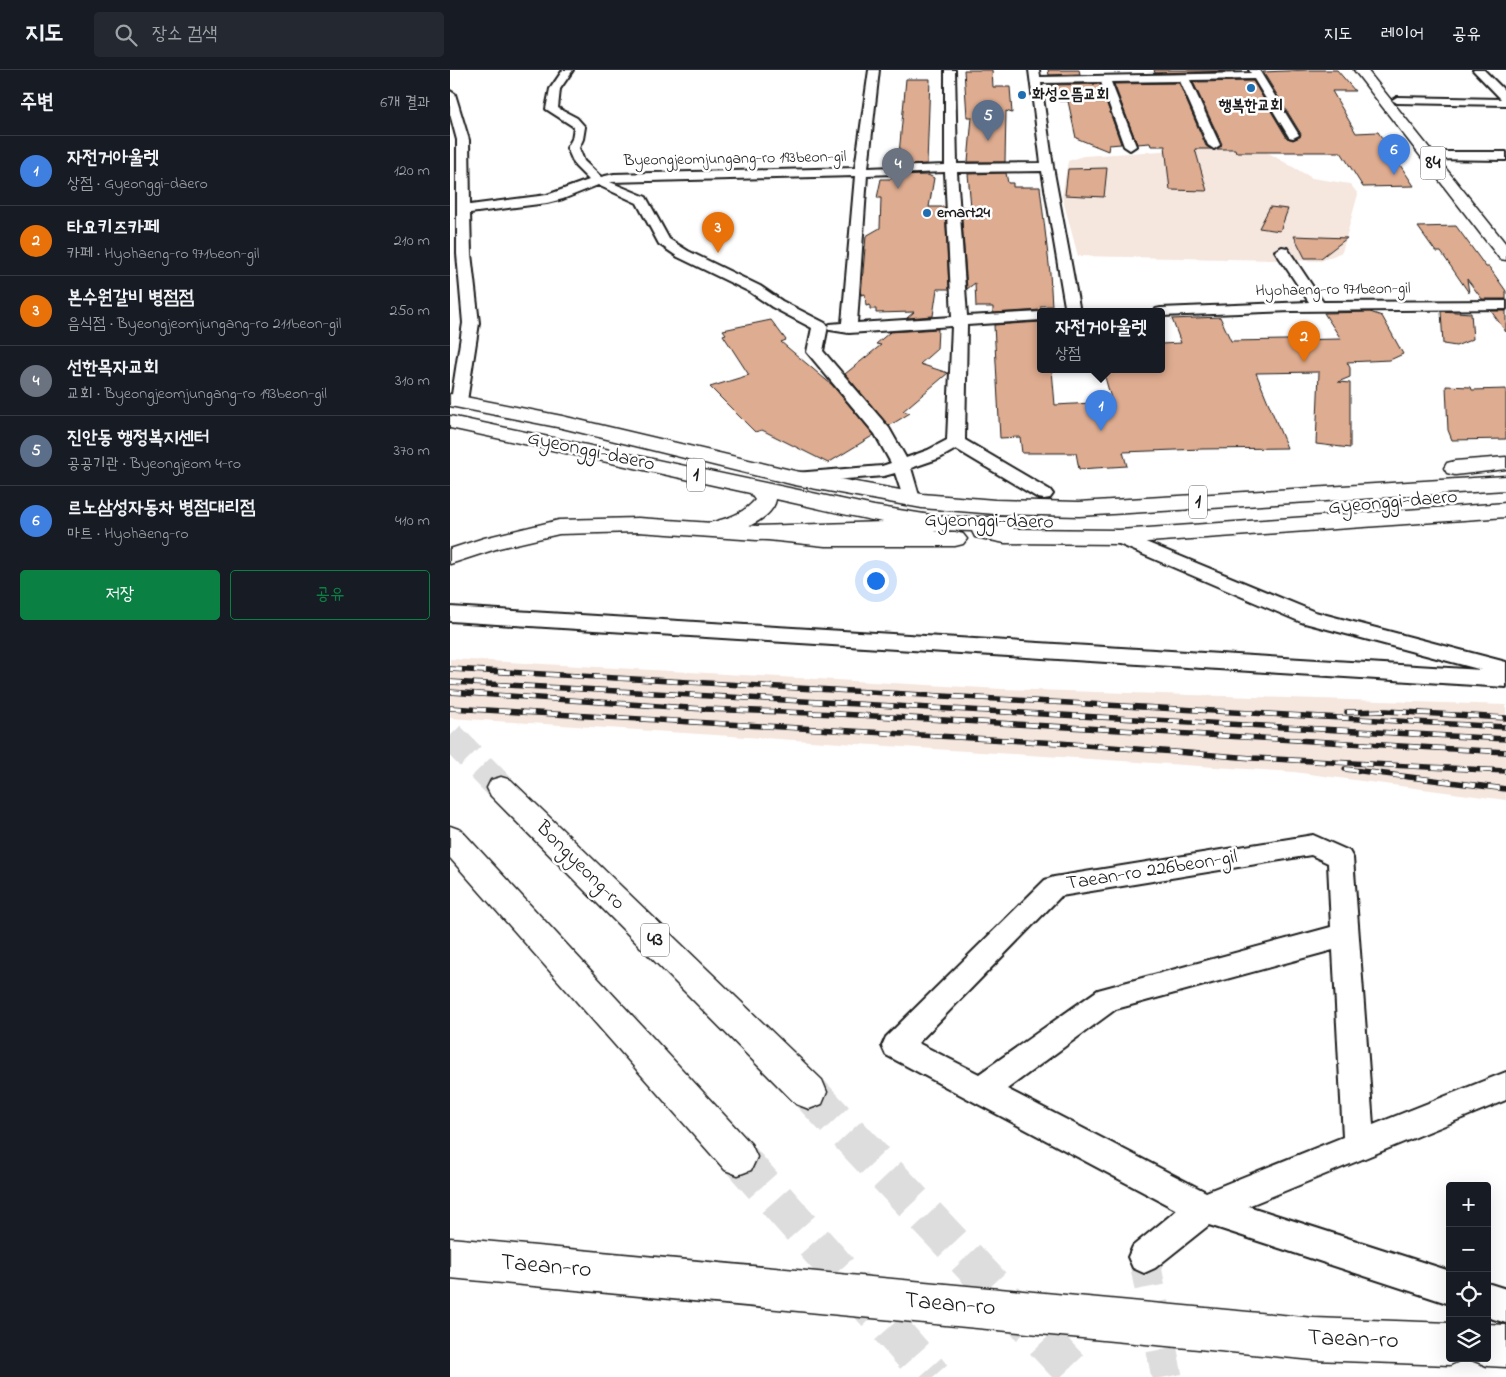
<!DOCTYPE html>
<html lang="ko">
<head>
<meta charset="utf-8">
<style>
	:root { --surface:#171b24; --page:#242831; --text:#f1f3f6; --muted:#9ea1a6; --line:#363941; --accent:#0b8043 }
	body { margin:0; font-family:"Indie Flower","Poor Story",sans-serif; background:var(--page); color:var(--text) }
	.controls { position:absolute; right:15px; bottom:15px; display:grid; overflow:hidden; border-radius:5px; box-shadow:0 5px 20px #0002 }
	.controls button { width:45px; height:45px; display:grid; place-items:center; padding:0; border:0; border-bottom:1px solid var(--line); background:var(--surface); color:var(--text); font:25px sans-serif }
	.you { position:absolute; left:425px; top:510px; width:18px; height:18px; margin:-12px; border:4px solid #fff; border-radius:50%; background:#1a73e8; box-shadow:0 0 0 8px #1a73e833 }
	.badge { display:grid; place-items:center; width:32px; height:32px; border-radius:50%; background:var(--accent); color:#fff; font-size:16px; font-weight:700 }
	.pin { position:absolute; translate:-50% -41px; filter:drop-shadow(0 1px 2px #0008) }
	.pin::after { content:''; position:absolute; top:26px; width:18px; height:15px; background:inherit; clip-path:polygon(0 0,100% 0,50% 100%) }
	.popup { position:absolute; left:587px; top:238px; width:128px; height:65px; box-sizing:border-box; display:grid; place-content:center; border-radius:5px; background:var(--surface); filter:drop-shadow(0 1px 4px #0005); font-size:16px; white-space:nowrap; color:var(--muted) }
	.popup b { font-size:19px; color:var(--text) }
	.popup::after { content:''; position:absolute; left:50%; top:100%; margin-left:-10px; border:10px solid transparent; border-top-color:var(--surface) }
	.list { margin:0; padding:0; list-style:none }
	h2 { display:flex; justify-content:space-between; align-items:center; height:65px; margin:0; padding:0 20px; font-size:21px }
	h2 small { font-size:16px; font-weight:400; color:var(--muted) }
	.list li { display:grid; grid-template-columns:32px 1fr auto; gap:15px; align-items:center; box-sizing:border-box; height:70px; padding:0 20px; border-top:1px solid var(--line) }
	.list b { display:block; font-size:19px; white-space:nowrap }
	.list p { margin:0; font-size:16px; white-space:nowrap; color:var(--muted) }
	.list em { font-size:16px; font-style:normal; color:var(--muted) }
	.actions { display:flex; gap:10px; padding:15px 20px }
	.actions a { flex:1; padding:11px 0; border:1px solid var(--accent); border-radius:5px; text-align:center; font-size:18px; color:var(--accent) }
	.actions .main { background:var(--accent); color:#fff }
	.icon { flex:none; width:28px; height:28px; fill:none; stroke:currentColor; stroke-width:2; stroke-linecap:round; stroke-linejoin:round }
	.map { position:relative; flex:none; width:1056px; height:1307px; overflow:hidden }
	header { display:flex; align-items:center; gap:30px; box-sizing:border-box; height:70px; padding:0 25px; background:var(--surface); border-bottom:1px solid var(--line) }
	header strong { font-size:24px }
	nav { display:flex; gap:28px; margin-inline-start:auto; font-size:18px }
	.search { width:350px; height:45px; background:var(--page); display:flex; align-items:center; gap:12px; box-sizing:border-box; padding:0 18px; border-radius:5px; color:var(--muted); font-size:19px }
	main { display:flex }
	aside { flex:1; background:var(--surface) }
	.map>svg:first-child { display:block }
</style>
</head>
<body>
<header>
<strong>지도</strong>
<div class="search"><svg class="icon" aria-label="search" viewBox="0 0 24 24"><circle cx="10" cy="10" r="6"/><path d="M15 15l6 6"/></svg>장소 검색</div>
<nav><a>지도</a><a>레이어</a><a>공유</a></nav>
</header>
<main>
<aside>
<h2>주변<small>6개 결과</small></h2>
<ul class="list">
<li><span class="badge" style="background:#3f7fe0">1</span><div><b>자전거아울렛</b><p>상점 · Gyeonggi-daero</p></div><em>120 m</em></li>
<li><span class="badge" style="background:#e8710a">2</span><div><b>타요키즈카페</b><p>카페 · Hyohaeng-ro 971beon-gil</p></div><em>210 m</em></li>
<li><span class="badge" style="background:#e8710a">3</span><div><b>본수원갈비 병점점</b><p>음식점 · Byeongjeomjungang-ro 211beon-gil</p></div><em>250 m</em></li>
<li><span class="badge" style="background:#6b7280">4</span><div><b>선한목자교회</b><p>교회 · Byeongjeomjungang-ro 193beon-gil</p></div><em>310 m</em></li>
<li><span class="badge" style="background:#5c6f8a">5</span><div><b>진안동 행정복지센터</b><p>공공기관 · Byeongjeom 4-ro</p></div><em>370 m</em></li>
<li><span class="badge" style="background:#3f7fe0">6</span><div><b>르노삼성자동차 병점대리점</b><p>마트 · Hyohaeng-ro</p></div><em>410 m</em></li>
</ul>
<div class="actions"><a class="main">저장</a><a>공유</a></div>
</aside>
<div class="map">
<svg width="1056" height="1307" viewBox="0 0 1056 1307">
	<rect width="100%" height="100%" fill="#fff"/>
	<filter id="ink" filterUnits="userSpaceOnUse"><feTurbulence type="fractalNoise" baseFrequency=".02" numOctaves="2"/><feDisplacementMap in="SourceGraphic" scale="10" xChannelSelector="R" yChannelSelector="G"/><feConvolveMatrix kernelMatrix="1 2 1 2 8 2 1 2 1" color-interpolation-filters="sRGB"/></filter>
	<g filter="url(#ink)">
		<path fill="#f5e6de" d="M742,74L791,82L815,81L862,108L900,114L908,124L892,182L871,191L628,186L612,126L618,91L633,86L712,81Z
			M0,589L552,619L1056,635V730L844,702L0,648Z"/>
		<path fill="#deac90" stroke="#1c1c1c" d="M514,0H542L543,17H560L562,43L556,41L555,92H518L522,47H517Z
			M598,0H629L630,4L599,5Z
			M704,0H785L786,1L705,3Z
			M859,0H887L905,21H882L906,63L928,62L964,116L913,117L891,82H786L785,79H767L772,74L743,12L803,11L837,68L843,70L850,67L851,64L813,2Z
			M456,9H480L477,94L448,95Z
			M729,13L756,76L761,79H745L757,121L720,120L715,76H701L700,73L687,74L664,14Z
			M650,14L671,74L659,75L658,81L626,68L618,31H609L605,24H602L601,15Z
			M657,98L654,127L615,125L618,99Z
			M556,103L558,113H563V117H590L600,203L602,236H591V240L543,243V237H526L525,213L517,219L511,137H521L518,104Z
			M478,105L484,108L479,137H495L499,219H487L483,246L457,248L464,242L426,243V239H420V235L416,236L415,224L411,225L416,166L430,158L431,128H427L431,109H441L442,106Z
			M820,137L838,139L830,161L809,158Z
			M1006,156L1036,197H1039L1056,221V229H1032L1017,209L1019,223L991,182H986L968,157Z
			M844,166L897,168L871,188H855Z
			M991,241L1021,243L1023,269L1006,276L993,274Z
			M1041,241H1056V262Z
			M920,242L932,246L953,284L940,290L897,292L900,298V307L888,312L900,313V378L866,374L869,302L806,303L837,378L752,379L673,382L677,396L629,399L626,383H572L570,367L550,368L544,255L591,252V300H602L605,335L662,332L653,300H711V274L731,273L722,249L770,247L781,271L891,269L874,243Z
			M321,250L336,270L331,272L382,315L424,365L378,393L312,360L305,362L260,317L299,305L273,265L276,264L273,260Z
			M488,259L487,279L470,294L498,303L453,341L460,343L439,356L395,304L431,275L426,274L440,262Z
			M996,316L1021,317L1022,320L1056,319V369L1002,370L998,360Z"/>
		<g fill="none" stroke-linecap="round" stroke-linejoin="round">
			<path stroke="#ddd" stroke-width="31" stroke-dasharray="31 16" stroke-linecap="butt" d="M694,1187L717,1307"/>
			<path stroke="#ddd" stroke-width="29" stroke-dasharray="29 15" stroke-linecap="butt" d="M0,666L51,718"/>
			<path stroke="#ddd" stroke-width="38" stroke-dasharray="38 19" stroke-linecap="butt" d="M359,1022L628,1307
				M288,1087L483,1307"/>
			<g stroke="#1c1c1c" stroke-width="4">
				<path id="street" d="M113,0H123L110,19L108,38L127,48L135,57L133,69L129,78L134,91L151,107L164,104L405,98L419,0H429L418,98L495,95V0H505L507,94L591,93L579,0H589L590,7L801,3L799,0H809L849,65L843,68L839,67L804,9L740,10L770,75L764,79L758,75L730,11L661,12L686,76L680,80L674,76L651,12L591,13L603,97L630,242H616L592,101L507,102L517,246L591,242H594H591V250L517,255L515,370L600,420L603,424L600,428L594,429L588,428L506,379L490,388L461,398L470,429L467,433L461,434L455,433L445,403L434,406L345,413L339,412L336,408L339,404L345,403L432,396L441,393L425,364L357,282L362,258L322,237L300,222L228,187L209,174L187,133L148,115L113,129L97,133L20,143L21,184L29,253L17,331L15,334H3L1,331L13,253L7,184V70L0,44V21L5,24L19,70L20,135L97,125L139,110L125,96L117,78L122,69L124,57L96,39L100,19ZM495,102L502,247L407,253L417,105ZM405,106L392,253L380,254L377,257L380,260L399,263L502,256L497,370L478,380L456,388L439,358L373,281L378,256L375,253L332,231L310,216L238,181L219,169L196,127L160,112Z
					M1023,0H1034L1056,22V35L947,33L942,30L947,27L1051,29Z
					M978,82H1056V90L974,89L972,86Z
					M832,177L837,178L873,232L1056,231V239L842,241L711,246V242H704L706,239L711,238L859,232L825,181Z
					M669,461L865,542L1056,592V617L0,551V537L1032,600L851,552L662,471L659,467L662,463Z
					M863,765L899,781L903,788L923,1055L1056,1002V1030L798,1136L1000,1201V1234L759,1155L705,1198L694,1203L683,1198L678,1187L683,1176L727,1140L436,985L432,976L436,967L595,810L604,807ZM861,785L878,793L881,857L648,920L529,1004L468,973L611,826ZM883,880L893,1067L756,1122L557,1019L666,939Z
					M1037,1213L1056,1219V1253L1037,1247Z"/>
			</g>
			<g stroke="#1c1c1c" stroke-width="3">
				<path id="secondary" d="M493,447L501,449L504,454L501,459L466,465L307,470L188,462L109,464L49,478L0,494V479L34,468L109,450L188,448L307,456L466,451Z
					M0,1168L864,1248L1000,1253V1288H1015L1000,1295L864,1290L0,1208Z
					M1037,1254L1056,1255V1297L1037,1296L1022,1290V1288H1037Z"/>
			</g>
			<g stroke="#1c1c1c" stroke-width="3">
				<path id="primary" d="M904,0H917L1056,174V190L1050,189Z
					M0,324L112,346L345,401L472,424L545,430L629,432L1056,406V420L629,446L545,444L472,438L345,415L112,358L0,336Z
					M0,346L424,436L493,447H555L563,449L566,454L563,459L669,460L1056,433V447L669,474L555,473L525,467L522,461C456,461 391,443 326,429C323,452 276,469 255,464L251,459L255,454C275,449 291,446 305,430L300,423L0,358Z
					M1056,387V399L1005,405L997,403L994,398L997,393L1005,391Z
					M307,456L375,462H505L513,464L517,469L513,474L505,476H375L299,468L295,463L299,458Z"/>
			</g>
			<g stroke="#1c1c1c" stroke-width="3">
				<path id="highway" d="M51,707L61,710L372,1010L377,1022L372,1034L359,1039L346,1034L41,726L37,718L41,710Z
					M0,756L11,760L301,1074L307,1087L301,1100L288,1105L275,1100L0,788Z"/>
			</g>
			<use href="#street" fill="#fff" fill-rule="evenodd"/>
			<use href="#secondary" fill="#fff" fill-rule="evenodd"/>
			<use href="#primary" fill="#fff" fill-rule="evenodd"/>
			<use href="#highway" fill="#fff" fill-rule="evenodd"/>
			<g stroke="#1c1c1c" stroke-width="5.5">
				<path id="rail" d="M0,599L1056,657
					M0,612L1056,669
					M0,622L254,639L389,644L1056,682
					M0,638L609,673L802,688L1056,701
					M897,642L936,641L1056,648
					M895,699L1056,719"/>
			</g>
			<use href="#rail" stroke="#fff" stroke-width="4" stroke-dasharray="12" stroke-linecap="butt"/>
		</g>
	</g>
	<g fill="#1f6fb2" stroke="#fff" stroke-width="2">
		<circle cx="801" cy="18" r="5"/>
		<circle cx="572" cy="25" r="5"/>
		<circle cx="477" cy="143" r="5"/>
	</g>
	<g text-anchor="middle" dominant-baseline="central" stroke-width="5" stroke-linejoin="round" paint-order="stroke">
		<g font-size="16" font-weight="bold" fill="#1c1c1c" stroke="#fff" text-anchor="start">
			<text x="582" y="25">화성으뜸교회</text>
			<text x="801" y="36" text-anchor="middle">행복한교회</text>
			<text x="487" y="143">emart24</text>
		</g>
		<g font-size="16" fill="#1c1c1c" stroke="#fff">
			<text transform="translate(285 89) rotate(-1)">Byeongjeomjungang-ro 193beon-gil</text>
			<text transform="translate(883 220) rotate(-1)">Hyohaeng-ro 971beon-gil</text>
		</g>
		<g fill="#fff" stroke="#606060" stroke-width="1">
			<rect x="970.5" y="76.5" width="25" height="33" rx="4"/>
			<rect x="237" y="388.5" width="18" height="33" rx="4"/>
			<rect x="739" y="415.5" width="18" height="33" rx="4"/>
			<rect x="191" y="853.5" width="28" height="33" rx="4"/>
		</g>
		<g font-size="19" font-weight="bold" fill="#1c1c1c">
			<text x="983" y="93">84</text>
			<text x="246" y="405">1</text>
			<text x="748" y="432">1</text>
			<text x="205" y="870">43</text>
		</g>
		<g font-size="20" fill="#1c1c1c" stroke="#fff">
			<text transform="translate(141 382) rotate(12)">Gyeonggi-daero</text>
			<text transform="translate(943 433) rotate(-5)">Gyeonggi-daero</text>
			<text transform="translate(539 452) rotate(1)">Gyeonggi-daero</text>
			<text transform="translate(130 796) rotate(45)">Bongyeong-ro</text>
			<text transform="translate(702 801) rotate(-9)">Taean-ro 226beon-gil</text>
		</g>
		<g font-size="24" fill="#1c1c1c" stroke="#fff">
			<text transform="translate(96 1197) rotate(5)">Taean-ro</text>
			<text transform="translate(500 1235) rotate(5)">Taean-ro</text>
			<text transform="translate(903 1270) rotate(2)">Taean-ro</text>
		</g>
	</g>
</svg>
<div class="controls">
<button>+</button>
<button>−</button>
<button><svg class="icon" aria-label="locate" viewBox="0 0 24 24"><circle cx="12" cy="12" r="6"/><path d="M12 2v4M12 18v4M2 12h4M18 12h4"/></svg></button>
<button><svg class="icon" aria-label="layers" viewBox="0 0 24 24"><path d="M12 4l9 5-9 5-9-5zM3 14l9 5 9-5"/></svg></button>
</div>
<div class="you"></div>
<div class="pin badge" style="left:651px;top:361px;background:#3f7fe0">1</div>
<div class="popup"><b>자전거아울렛</b>상점</div>
<div class="pin badge" style="left:854px;top:292px;background:#e8710a">2</div>
<div class="pin badge" style="left:268px;top:183px;background:#e8710a">3</div>
<div class="pin badge" style="left:448px;top:119px;background:#6b7280">4</div>
<div class="pin badge" style="left:538px;top:71px;background:#5c6f8a">5</div>
<div class="pin badge" style="left:944px;top:105px;background:#3f7fe0">6</div>
</div>
</main>
</body>
</html>
